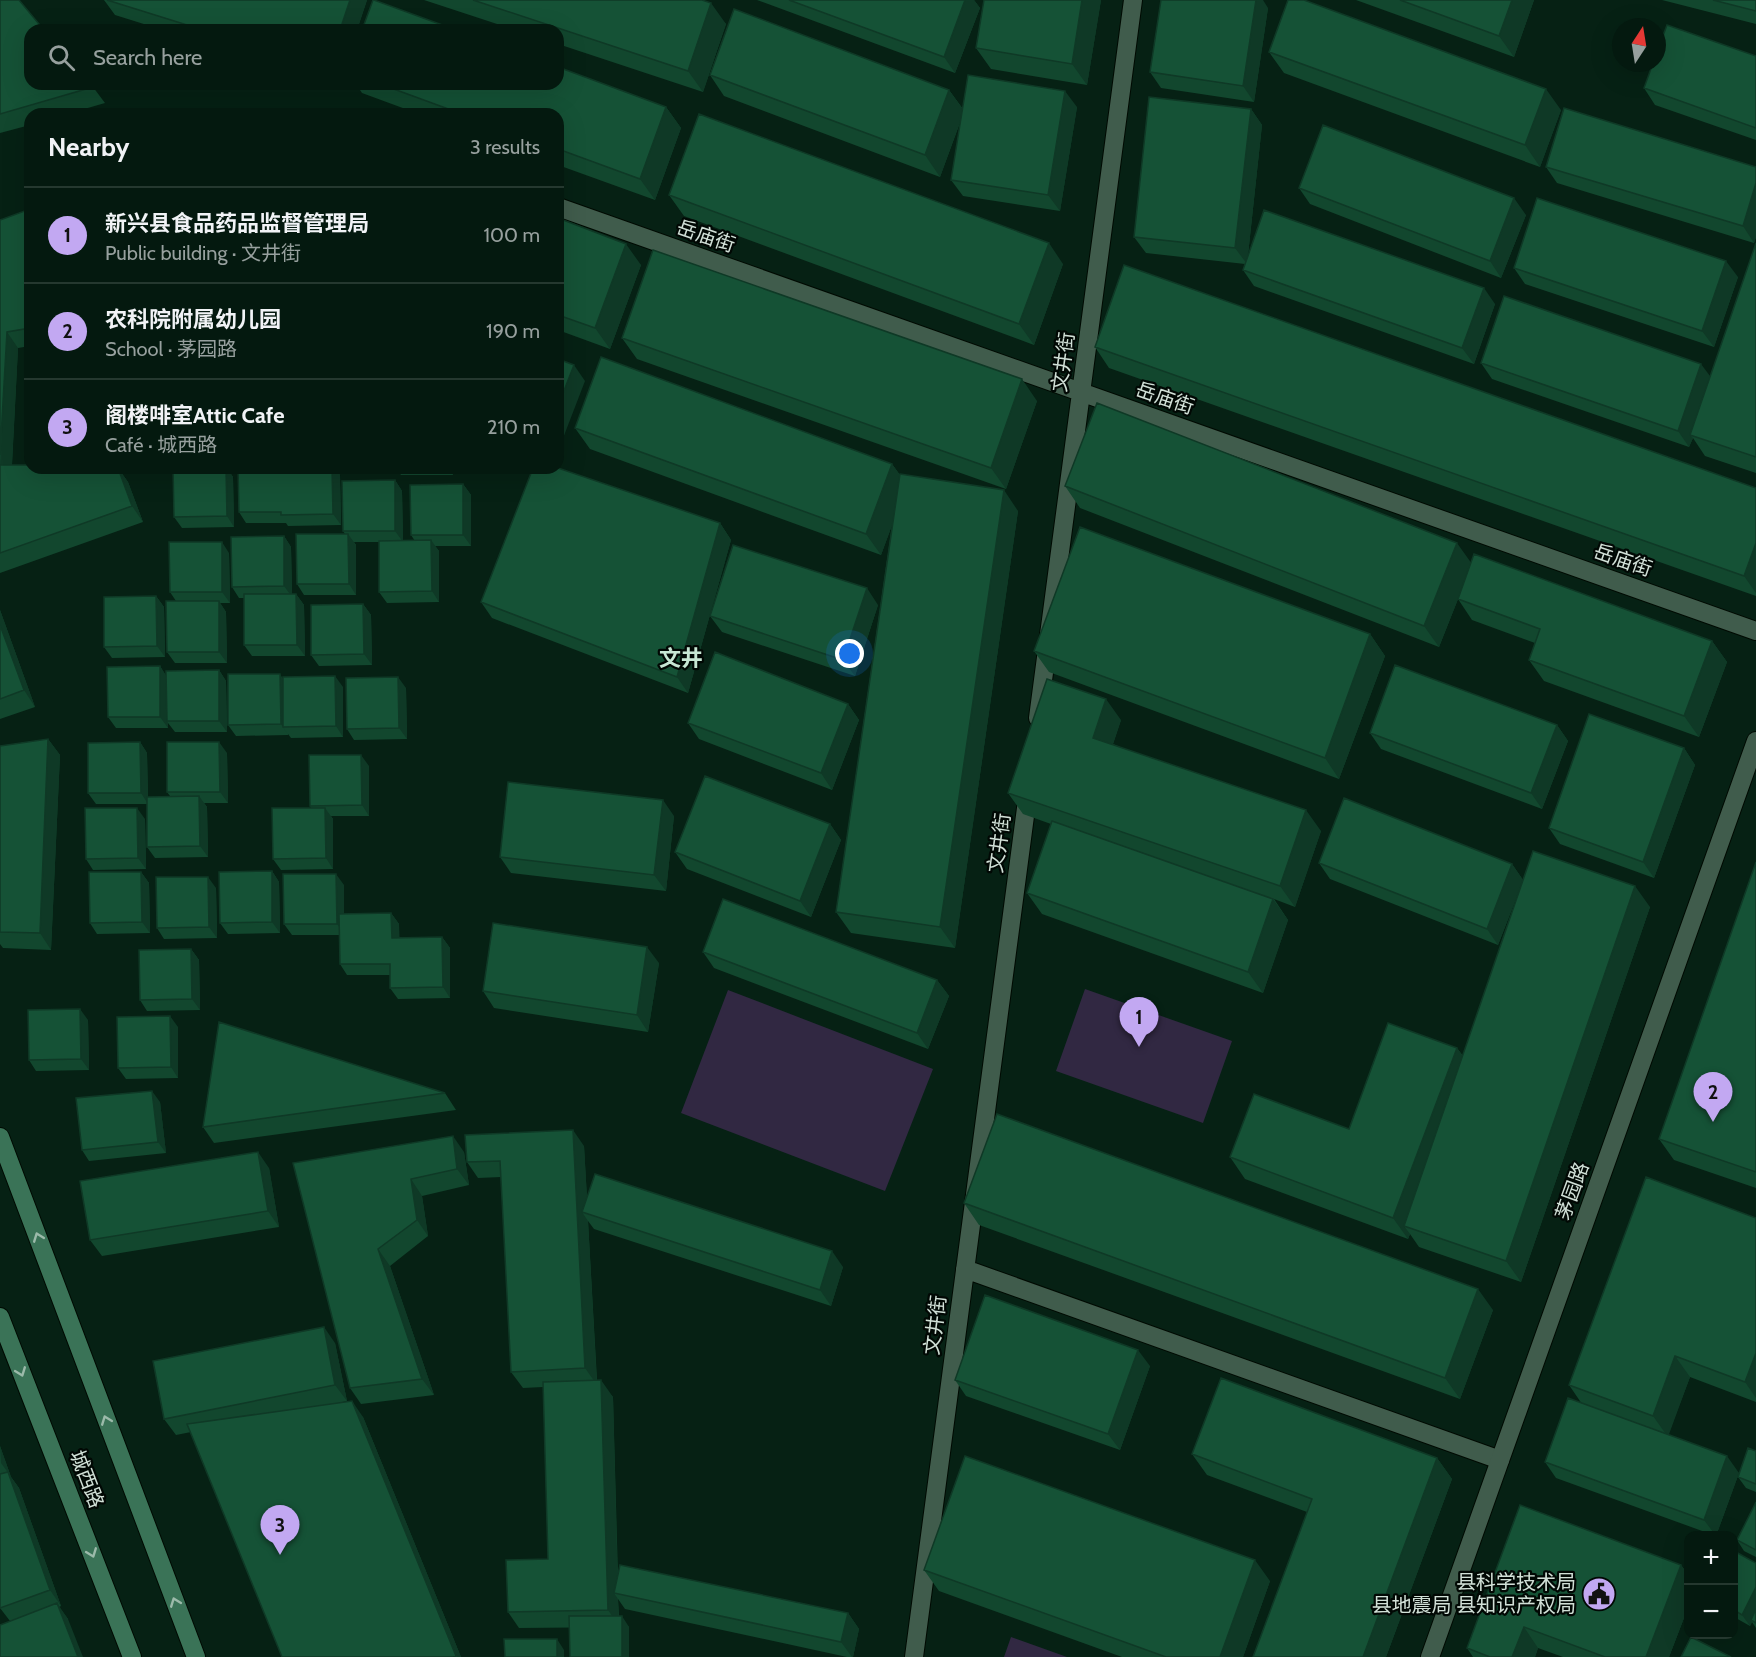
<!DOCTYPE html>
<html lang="en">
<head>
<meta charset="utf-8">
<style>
	:root { --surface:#04190f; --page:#12261d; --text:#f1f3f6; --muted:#97a09e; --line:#25382f; --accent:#c2a8f2 }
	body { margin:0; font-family:Cabin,"Noto Sans SC",sans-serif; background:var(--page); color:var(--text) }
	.controls { position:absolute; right:18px; bottom:18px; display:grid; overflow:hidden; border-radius:12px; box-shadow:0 6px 24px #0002 }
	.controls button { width:54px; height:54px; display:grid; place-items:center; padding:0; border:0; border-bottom:2px solid var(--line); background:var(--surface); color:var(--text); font:30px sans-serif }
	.compass { position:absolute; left:1612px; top:18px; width:54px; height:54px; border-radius:50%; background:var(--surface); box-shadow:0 6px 24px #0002; rotate:12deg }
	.you { position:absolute; left:850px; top:654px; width:21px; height:21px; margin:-15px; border:4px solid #fff; border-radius:50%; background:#1a73e8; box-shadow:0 0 0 9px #1a73e833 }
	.badge { display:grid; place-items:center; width:39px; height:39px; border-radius:50%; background:var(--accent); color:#111; font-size:20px; font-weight:700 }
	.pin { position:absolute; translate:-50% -50px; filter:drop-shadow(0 2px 3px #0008) }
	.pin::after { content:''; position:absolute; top:32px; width:21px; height:18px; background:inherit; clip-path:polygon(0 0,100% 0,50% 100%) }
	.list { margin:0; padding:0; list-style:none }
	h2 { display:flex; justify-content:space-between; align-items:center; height:78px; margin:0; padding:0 24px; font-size:26px }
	h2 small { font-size:20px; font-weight:400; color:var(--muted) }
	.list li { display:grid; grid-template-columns:39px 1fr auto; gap:18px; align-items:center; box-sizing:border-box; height:96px; padding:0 24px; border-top:2px solid var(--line) }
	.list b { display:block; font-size:22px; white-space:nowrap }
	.list p { margin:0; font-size:20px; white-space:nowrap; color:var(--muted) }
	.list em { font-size:20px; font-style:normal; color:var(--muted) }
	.icon { flex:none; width:33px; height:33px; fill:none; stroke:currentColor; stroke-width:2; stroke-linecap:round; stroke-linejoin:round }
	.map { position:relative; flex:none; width:1756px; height:1657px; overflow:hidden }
	.search { position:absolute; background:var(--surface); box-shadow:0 6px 24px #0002; left:24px; top:24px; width:540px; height:66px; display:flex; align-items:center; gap:15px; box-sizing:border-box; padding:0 21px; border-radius:18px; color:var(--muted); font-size:22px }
	.panel { position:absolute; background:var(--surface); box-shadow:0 6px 24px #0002; left:24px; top:108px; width:540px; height:366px; border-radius:18px }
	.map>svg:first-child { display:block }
</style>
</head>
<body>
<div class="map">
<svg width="1756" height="1657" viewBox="0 0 1756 1657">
	<rect width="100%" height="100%" fill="#062114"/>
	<path fill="#312842" d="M1085,989L1232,1041L1203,1123L1056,1071Z
		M728,990L933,1069L885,1191L681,1113Z
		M1011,1637L1067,1657H1004Z"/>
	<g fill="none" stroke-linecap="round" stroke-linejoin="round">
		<g stroke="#000a02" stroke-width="20">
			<path id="minor" d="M558,207L1756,631
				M1038,718L1133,0
				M965,1269L1500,1460
				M914,1657L1028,793"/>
		</g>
		<g stroke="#000a02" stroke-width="20">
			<path id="tertiary" d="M1430,1657L1756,741"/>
		</g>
		<g stroke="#000a02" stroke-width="20">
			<path id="secondary" d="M0,1137L196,1657
				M0,1317L132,1657"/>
		</g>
		<use href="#minor" stroke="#405c4c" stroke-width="18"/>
		<use href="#tertiary" stroke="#405c4c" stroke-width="18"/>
		<use href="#secondary" stroke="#3a7357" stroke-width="18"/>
	</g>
	<path fill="#12472e" d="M0,0L93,87L105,103L67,114H30V125L0,133Z
		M104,0H367L357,30H163L115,15Z
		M424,0H702L726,24L703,92L558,44V30H515Z
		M757,0H974L980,8L955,73Z
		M1101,0L1087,85L991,69L976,48Z
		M1356,0H1534L1514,57Z
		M1662,0H1756V24Z
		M1268,8L1254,102L1161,88L1150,72Z
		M1269,52L1561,110L1540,167L1284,73Z
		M1756,56V140L1655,105L1644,88Z
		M710,75L949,90L963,109L1077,107L1060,211L963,196L951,180L961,120L940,177L724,96Z
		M356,84H558L666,107L681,128L655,200L558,165V114H419L362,93Z
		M1251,109L1262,125L1248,255L1495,304L1474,364L1254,286L1243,270L1245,264L1146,253L1134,237Z
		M1546,167H1756V237L1754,243L1557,183Z
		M1299,188L1526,215L1501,278L1310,204Z
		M669,195L1063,264L1034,345L684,216Z
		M30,209V346L18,348L12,465L30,468H118L128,482L143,522L0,573V220Z
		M558,218L641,265L610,349L558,330Z
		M1756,243V473L1705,456L1693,438L1689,447L1492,379L1481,363L1710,377Z
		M1514,268L1738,277L1714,347L1525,284Z
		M622,338L1037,401L1006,489L637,359Z
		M1095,347L1756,488V596L1109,368Z
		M575,428L892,464L900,475L1018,511L955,948L851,933L836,912L892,525L881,555L590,449Z
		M173,468H227L233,477L234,527L182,528L174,517Z
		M238,468H381V469H336L340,475L341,525L288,526L286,523H246L239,512Z
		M396,468H453V475H401Z
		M395,480L402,491L403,541H415L411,535L463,484L471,495V546H435L439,551V602L387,603L379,592V542H354L356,545V595H304L297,584L345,534L343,531Z
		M1065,486L1471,563L1712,641L1727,662L1699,737L1544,681L1529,660L1535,643L1472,620L1458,599L1439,647L1080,508Z
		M720,523L731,540L688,693L492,618L481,602Z
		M284,536L291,547L292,594H296L304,605L305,656H252L244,645V598H239L232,587Z
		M229,553L230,603H220L226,612L227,663H175L167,652L176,601L170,592Z
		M156,596L164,607L165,657L112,658L104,647Z
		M363,604L371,615L372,665L319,666L311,655Z
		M878,605L855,676L722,632L710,616Z
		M0,610L35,707L0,719Z
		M1370,634L1385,656L1339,779L1049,672L1034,651Z
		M160,666L166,676L219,670L226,681L227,732H175L168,723V728H116L108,717Z
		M283,678L343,687V737L291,738L288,734V735L236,736L228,725Z
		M406,688L407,739L354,740L347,729Z
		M848,704L859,720L832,790L699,739L688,723Z
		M1121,720L1113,744L1321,831L1295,907L1274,899L1288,920L1263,993L1042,914L1027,893L1051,824L1023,814L1008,793Z
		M1557,725L1568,741L1542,809L1381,749L1370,733Z
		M48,739L60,755L51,950L3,948L0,944V746Z
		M140,742L147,753L148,797L170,796L167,792L227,753L228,803H204L207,807L208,857L155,858L147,847V804H96L88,793Z
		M1684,748L1695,765L1654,878L1560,844L1549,828Z
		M369,766V816H331L333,819V869L281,870L273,859L311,808L310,806Z
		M674,816L666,891L511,873L500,857Z
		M145,819L146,869L93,870L86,859Z
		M830,824L841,840L811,917L687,869L675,852Z
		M1756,862V1188L1674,1160L1659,1139Z
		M1319,863L1512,864L1523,880L1650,907L1521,1282L1419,1247L1410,1234L1408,1239L1245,1179L1230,1157L1349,1129L1457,1048L1463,1056L1521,886L1498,945L1330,879Z
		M272,871L279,882L280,933L228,934L220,923Z
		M141,872L149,883L150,933L97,934L90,923Z
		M344,885V914L391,913L399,924V937H442L450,948V998L398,999L390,988V975H347L340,964L339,935H292L284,924Z
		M216,888L217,938L164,939L157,928Z
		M191,949L199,960L200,1010L147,1011L140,1000Z
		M703,952L937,980L949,996L928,1049L714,968Z
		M659,963L648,1032L494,1008L483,991Z
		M88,1020L89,1070L36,1071L29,1060Z
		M178,1027V1078L126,1079L118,1068Z
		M445,1093L456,1110L214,1143L203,1127Z
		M160,1102L166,1153L89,1161L82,1150Z
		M584,1146L587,1199L843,1267L831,1306L594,1229L588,1221L597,1380L613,1397L618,1577L848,1613L859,1629L853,1657H847L625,1609L618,1599L619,1616L629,1627L519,1628L508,1612L548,1559L543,1387L523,1388L511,1372L501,1177L478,1178L467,1162Z
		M464,1152L469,1185L422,1196L428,1236L390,1266L434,1395L361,1404L350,1388L293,1163Z
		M269,1168L279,1227L102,1256L90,1240Z
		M964,1203L1493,1310L1460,1399L979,1225Z
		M1756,1218V1402L1690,1377L1668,1435L1739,1473L1716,1536L1556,1478L1545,1462L1582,1404L1569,1385Z
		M335,1343L347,1401L338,1403L363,1417L461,1657H282L191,1432L176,1435L164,1419Z
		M1150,1366L1120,1450L966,1396L955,1380Z
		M0,1446L11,1477L19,1488L61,1606L59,1607L68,1619L10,1621L0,1608Z
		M1756,1451V1492L1746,1488L1738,1477Z
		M1192,1454L1437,1458L1452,1479L1386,1657H1253L1307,1512L1207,1475Z
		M1756,1502V1557L1744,1551L1737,1540Z
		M1734,1551L1756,1563V1628L1752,1622L1750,1626L1734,1617Z
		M1681,1565L1689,1576V1605L1669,1657H1563L1538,1648L1535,1657H1473L1467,1648Z
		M924,1570L1270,1581L1243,1657H1122L939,1591Z"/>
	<path fill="#0f3926" d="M350,0H367L357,30H340Z
		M965,0H974L980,8L955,73L944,57Z
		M1082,0H1101L1087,85L1072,64Z
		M1256,0H1263L1268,8L1254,102L1243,86Z
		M1512,0H1534L1514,57L1499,36Z
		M711,3L726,24L703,92L688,71Z
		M1546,89L1561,110L1540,167L1525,145Z
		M949,90L964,111L940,177L925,155Z
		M1065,91L1077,107L1060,211L1048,195Z
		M666,107L681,128L655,200L640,179Z
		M1251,109L1262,125L1247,264L1235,248Z
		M1756,183V237L1754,243L1743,226Z
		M1514,198L1526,215L1501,278L1490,261Z
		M1049,243L1063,264L1034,345L1019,324Z
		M626,244L641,265L610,349L595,328Z
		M1726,261L1738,277L1714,347L1702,331Z
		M1484,288L1495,304L1474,364L1462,348Z
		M7,332L18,348L11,481L0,466Z
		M1701,364L1713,380L1690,435L1693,438L1689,447L1678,431Z
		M574,365L585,381L560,446L558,443V406Z
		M1022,379L1037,401L1006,489L991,468Z
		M892,464L907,485L881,555L866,534Z
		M118,468L128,482L143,522L132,506Z
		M226,468H227L233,477L234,527L227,516Z
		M332,468H335L340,475L341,525L333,514Z
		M449,468H453V475Z
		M395,480L402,491L403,542L395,531Z
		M463,484L471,495V546L463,535Z
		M1004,490L1018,511L955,948L940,927Z
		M720,523L731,540L688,693L677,677Z
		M348,534L356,545V595L349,584Z
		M284,536L291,547L292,597L284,586Z
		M431,540L439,551V602L432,591Z
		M222,542L229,553L230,603L222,592Z
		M1457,543L1472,564L1439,647L1424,626Z
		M1756,543V593L1744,576Z
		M867,588L878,605L855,676L843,660Z
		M296,594L304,605L305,656L297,645Z
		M156,596L164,607L165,657L157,646Z
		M219,601L226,612L227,663L219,652Z
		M363,604L371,615L372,665L364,654Z
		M0,610L35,707L24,690L0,625Z
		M1370,634L1385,656L1339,779L1325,758Z
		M1712,641L1727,662L1699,737L1684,716Z
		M160,666L167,677V721L168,723V728L160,717Z
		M219,670L226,681L227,732L219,721Z
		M280,674L287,685L283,727L288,735L281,724Z
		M335,676L343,687V737L336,726Z
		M398,677L406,688L407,739L399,728Z
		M1106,699L1121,720L1108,759L1093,738Z
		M848,704L859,720L832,790L821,773Z
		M1557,725L1568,741L1542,809L1531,793Z
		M48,739L60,755L51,950L40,933Z
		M140,742L147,753L148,804L141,793Z
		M219,742L227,753L228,803L220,792Z
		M1684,748L1695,765L1654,878L1643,862Z
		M361,755L369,766V816L362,805Z
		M199,796L207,807L208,857L200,846Z
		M663,800L674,816L666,891L654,875Z
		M137,808L145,819L146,869L138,858Z
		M325,808L333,819V869L326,858Z
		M1306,810L1321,831L1295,907L1280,886Z
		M830,824L841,840L811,917L800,901Z
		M1512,864L1523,880L1498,945L1487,929Z
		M272,871L279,882L280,933L272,922Z
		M141,872L149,883L150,933L142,922Z
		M336,874L344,885V934L337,924Z
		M208,877L216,888L217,938L209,927Z
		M1635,886L1650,907L1521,1282L1506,1261Z
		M1273,899L1288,920L1263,993L1248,972Z
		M391,913L399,924L400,949L392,938Z
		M442,937L450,948V998L443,987Z
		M647,947L659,963L648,1032L637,1015Z
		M191,949L199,960L200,1010L192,999Z
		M937,980L949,996L928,1049L917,1033Z
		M80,1009L88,1020L89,1070L81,1059Z
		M170,1016L178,1027V1078L171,1067Z
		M1457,1048L1472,1069L1404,1226L1410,1234L1408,1239L1393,1218Z
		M152,1091L160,1102L166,1153L158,1142Z
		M573,1130L584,1146L588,1214L582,1212L588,1221L597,1385L585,1368Z
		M453,1136L464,1152L469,1185L457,1169Z
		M258,1152L269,1168L279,1227L268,1211Z
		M411,1179L422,1196L428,1236L417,1220Z
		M378,1249L390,1266L434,1395L422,1379Z
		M832,1251L843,1267L831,1306L820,1290Z
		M1478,1289L1493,1310L1460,1399L1445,1378Z
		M324,1327L335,1343L347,1401L335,1385Z
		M1138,1350L1150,1366L1120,1450L1108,1434Z
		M1756,1353V1398L1745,1382Z
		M1675,1356L1690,1377L1668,1437L1653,1416Z
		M601,1380L613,1397L618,1594L614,1593L618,1599L619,1626L608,1610Z
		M352,1401L363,1417L461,1657H457Z
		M0,1446L11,1477L19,1488L61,1606L50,1590L9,1474L1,1463Z
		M1727,1456L1739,1473L1716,1536L1704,1520Z
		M1437,1458L1452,1479L1386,1657H1363Z
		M1255,1560L1270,1581L1243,1657H1220Z
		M1681,1565L1689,1576V1605L1669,1657H1646Z
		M1756,1587V1613L1751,1620L1752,1622L1750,1626L1742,1615Z
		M57,1603L68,1619L83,1657H78Z
		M848,1613L859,1629L853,1657H852L841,1642Z
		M622,1616L629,1627V1657H622Z
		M1524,1627L1538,1648L1535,1657H1512Z
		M557,1639L564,1650V1657H557Z"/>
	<path fill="#155236" stroke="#0f3926" stroke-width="1.5" d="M0,0H19L44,30H30V84H91L93,87L0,114Z
		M107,0H350L340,30H203Z
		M373,0H374L456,30H362Z
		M473,0H702L711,3L688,71Z
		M789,0H965L944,57Z
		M984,0H1082L1072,64L976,48Z
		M1161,0H1256L1243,86L1150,72Z
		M1288,0H1304L1546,89L1525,145L1269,52Z
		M1400,0H1512L1499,36Z
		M1713,0H1756V11Z
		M734,9L949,90L925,155L710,75Z
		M1667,25L1756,56V128L1644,88L1653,63H1657V52Z
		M558,67L666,107L640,179L558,149V114H462L380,84H558Z
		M968,75L1065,91L1048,195L951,180Z
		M1149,97L1251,109L1235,248L1134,237Z
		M1564,108L1756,167V183L1743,226L1546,167Z
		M699,114L1049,243L1019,324L669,195Z
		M1323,125L1514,198L1490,261L1299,188Z
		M1537,198L1726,261L1702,331L1514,268Z
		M30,209V328L7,332L0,455V220Z
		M1264,210L1484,288L1462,348L1243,270Z
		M558,218L626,244L595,328L558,315Z
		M1756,243V457L1690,435Z
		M653,250L1022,379L991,468L622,338Z
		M1124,265L1756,488V543L1744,576L1095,347Z
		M1504,296L1701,364L1678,431L1481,363Z
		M601,357L892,464L866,534L575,428Z
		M558,359L574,365L558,406Z
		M1097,403L1457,543L1424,626L1065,486Z
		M0,465H30V468H118L132,506L0,553Z
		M173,468H226L227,516L174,517Z
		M238,468H332L333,514L281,515V512H239Z
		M533,468H558L720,523L677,677L481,602Z
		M900,474L1004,490L940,927L836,912Z
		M395,480V531H343L342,481Z
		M463,484V535H411L410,485Z
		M1080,527L1370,634L1325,758L1034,651Z
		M296,534H348L349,584H297Z
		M284,536V586L232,587L231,537Z
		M431,540L432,591L379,592V541Z
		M169,542H222V592H170Z
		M733,545L867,588L843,660L710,616Z
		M1474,554L1712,641L1684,716L1529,660L1540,629L1458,599Z
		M244,594H296L297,645H244Z
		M156,596L157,646L104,647V597Z
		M166,601H219V652H167Z
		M363,604L364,654L311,655V605Z
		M0,625L24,690L0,699Z
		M715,652L848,704L821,773L688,723Z
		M1395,665L1557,725L1531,793L1370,733Z
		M160,666V717H108L107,667Z
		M219,670V721H167L166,671Z
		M228,674H280L281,724L228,725Z
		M335,676L336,726L283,727V677Z
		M398,677L399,728L347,729L346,678Z
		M1047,679L1106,699L1093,738L1306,810L1280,886L1008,793Z
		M1589,714L1684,748L1643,862L1549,828Z
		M48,739L40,933L0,932V746Z
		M140,742L141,793H88V743Z
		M167,742H219L220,792H167Z
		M309,755H361L362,805L310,806Z
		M705,776L830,824L800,901L675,852Z
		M508,782L663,800L654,875L500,857Z
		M199,796L200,846L147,847V797Z
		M1344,798L1512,864L1487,929L1319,863Z
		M85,808H137L138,858L86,859Z
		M272,808H325L326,858L273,859Z
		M1052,821L1273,899L1248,972L1027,893Z
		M1533,851L1635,886L1506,1261L1404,1226Z
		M1756,862V1172L1659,1139Z
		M272,871V922L220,923L219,872Z
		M89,872H141L142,922L90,923Z
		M283,874H336L337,924H284Z
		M156,877H208L209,927L157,928Z
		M723,899L937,980L917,1033L703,952Z
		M391,913L392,938L442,937L443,987L390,988V964H340L339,914Z
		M493,923L647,947L637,1015L483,991Z
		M191,949L192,999L140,1000L139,950Z
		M80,1009L81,1059L29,1060L28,1010Z
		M170,1016L171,1067L118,1068L117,1017Z
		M219,1022L445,1093L203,1127Z
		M1388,1023L1457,1048L1393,1218L1230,1157L1254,1094L1349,1129Z
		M152,1091L158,1142L82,1150L76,1098Z
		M997,1114L1478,1289L1445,1378L964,1203Z
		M573,1130L585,1368L511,1372L500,1161L467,1162L465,1135Z
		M453,1136L457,1169L411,1179L417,1220L378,1249L422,1379L350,1388L293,1163Z
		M258,1152L268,1211L90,1240L80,1181Z
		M595,1174L832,1251L820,1290L582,1212Z
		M1646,1177L1756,1218V1353L1745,1382L1675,1356L1653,1416L1569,1385Z
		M985,1295L1138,1350L1108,1434L955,1380Z
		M324,1327L335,1385L164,1419L153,1361Z
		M1221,1378L1437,1458L1363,1657H1253L1312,1499L1192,1454Z
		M601,1380L608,1610L508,1612L506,1560L548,1559L543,1382Z
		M1568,1398L1727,1456L1704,1520L1545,1462Z
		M352,1401L456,1656L453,1657H282L187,1424Z
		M1748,1448L1756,1451V1484L1738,1477Z
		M965,1456L1255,1560L1220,1657H1166L924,1570Z
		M8,1472L50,1590L0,1608V1474Z
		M1756,1502V1550L1737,1540Z
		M1520,1505L1681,1565L1646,1657H1605L1524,1627L1512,1657H1490L1467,1648Z
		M1734,1551L1756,1563V1587L1742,1615L1734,1610Z
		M620,1565L848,1613L841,1642L614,1593Z
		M57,1603L78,1657H0V1625Z
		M1756,1609V1623L1751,1620Z
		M569,1616H622V1657H570Z
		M1691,1637L1731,1657H1681Z
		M504,1639H557V1657H505Z"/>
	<defs><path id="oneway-chevron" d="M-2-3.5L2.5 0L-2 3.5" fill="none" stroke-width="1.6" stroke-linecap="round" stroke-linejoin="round" transform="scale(1.5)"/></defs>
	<g stroke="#9cbaaa">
		<use href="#oneway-chevron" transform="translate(38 1237) rotate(-111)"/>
		<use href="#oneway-chevron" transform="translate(21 1372) rotate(69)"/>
		<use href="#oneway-chevron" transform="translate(106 1420) rotate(-111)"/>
		<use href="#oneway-chevron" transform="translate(92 1553) rotate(69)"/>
		<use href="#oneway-chevron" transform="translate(175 1602) rotate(-111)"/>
	</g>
	<defs>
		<g id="civic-disc" transform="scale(1.725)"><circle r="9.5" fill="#c2a8f2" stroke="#010804"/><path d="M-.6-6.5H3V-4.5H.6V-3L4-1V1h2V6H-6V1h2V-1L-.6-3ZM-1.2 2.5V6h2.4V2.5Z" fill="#111"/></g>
	</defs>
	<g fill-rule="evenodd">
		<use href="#civic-disc" x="1599" y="1594"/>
	</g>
	<g text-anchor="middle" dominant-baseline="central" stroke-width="4.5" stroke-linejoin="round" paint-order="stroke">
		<g font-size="20" fill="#d1e0d7" stroke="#010804">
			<text transform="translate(706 236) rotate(19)">岳庙街</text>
			<text transform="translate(1063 362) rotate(-82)">文井街</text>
			<text transform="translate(1165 398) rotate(19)">岳庙街</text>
			<text transform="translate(1623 560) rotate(19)">岳庙街</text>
			<text transform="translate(999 843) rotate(-82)">文井街</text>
			<text transform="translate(1572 1191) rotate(-70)">茅园路</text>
			<text transform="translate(935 1325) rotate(-83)">文井街</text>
			<text transform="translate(87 1479) rotate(69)">城西路</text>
		</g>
		<g font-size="20" fill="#d1e0d7" stroke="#010804" text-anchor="end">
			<text x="1576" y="1582">县科学技术局<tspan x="1576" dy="23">县地震局 县知识产权局</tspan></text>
		</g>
		<g font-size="22" font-weight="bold" fill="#c7e7d4" stroke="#010804">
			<text x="681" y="658">文井</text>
		</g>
	</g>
</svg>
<div class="controls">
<button>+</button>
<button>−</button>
</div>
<svg class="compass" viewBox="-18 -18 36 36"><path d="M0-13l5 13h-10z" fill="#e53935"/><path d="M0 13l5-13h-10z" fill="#97a09e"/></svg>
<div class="you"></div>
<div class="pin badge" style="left:1139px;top:1047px">1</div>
<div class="pin badge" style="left:1713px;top:1122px">2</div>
<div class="pin badge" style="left:280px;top:1555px">3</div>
<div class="search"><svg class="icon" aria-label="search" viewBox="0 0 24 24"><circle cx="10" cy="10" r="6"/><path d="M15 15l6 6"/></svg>Search here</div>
<section class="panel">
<h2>Nearby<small>3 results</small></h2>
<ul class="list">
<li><span class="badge">1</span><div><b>新兴县食品药品监督管理局</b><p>Public building · 文井街</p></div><em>100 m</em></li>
<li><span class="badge">2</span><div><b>农科院附属幼儿园</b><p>School · 茅园路</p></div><em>190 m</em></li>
<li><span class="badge">3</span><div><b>阁楼啡室Attic Cafe</b><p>Café · 城西路</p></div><em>210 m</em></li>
</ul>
</section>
</div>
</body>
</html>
